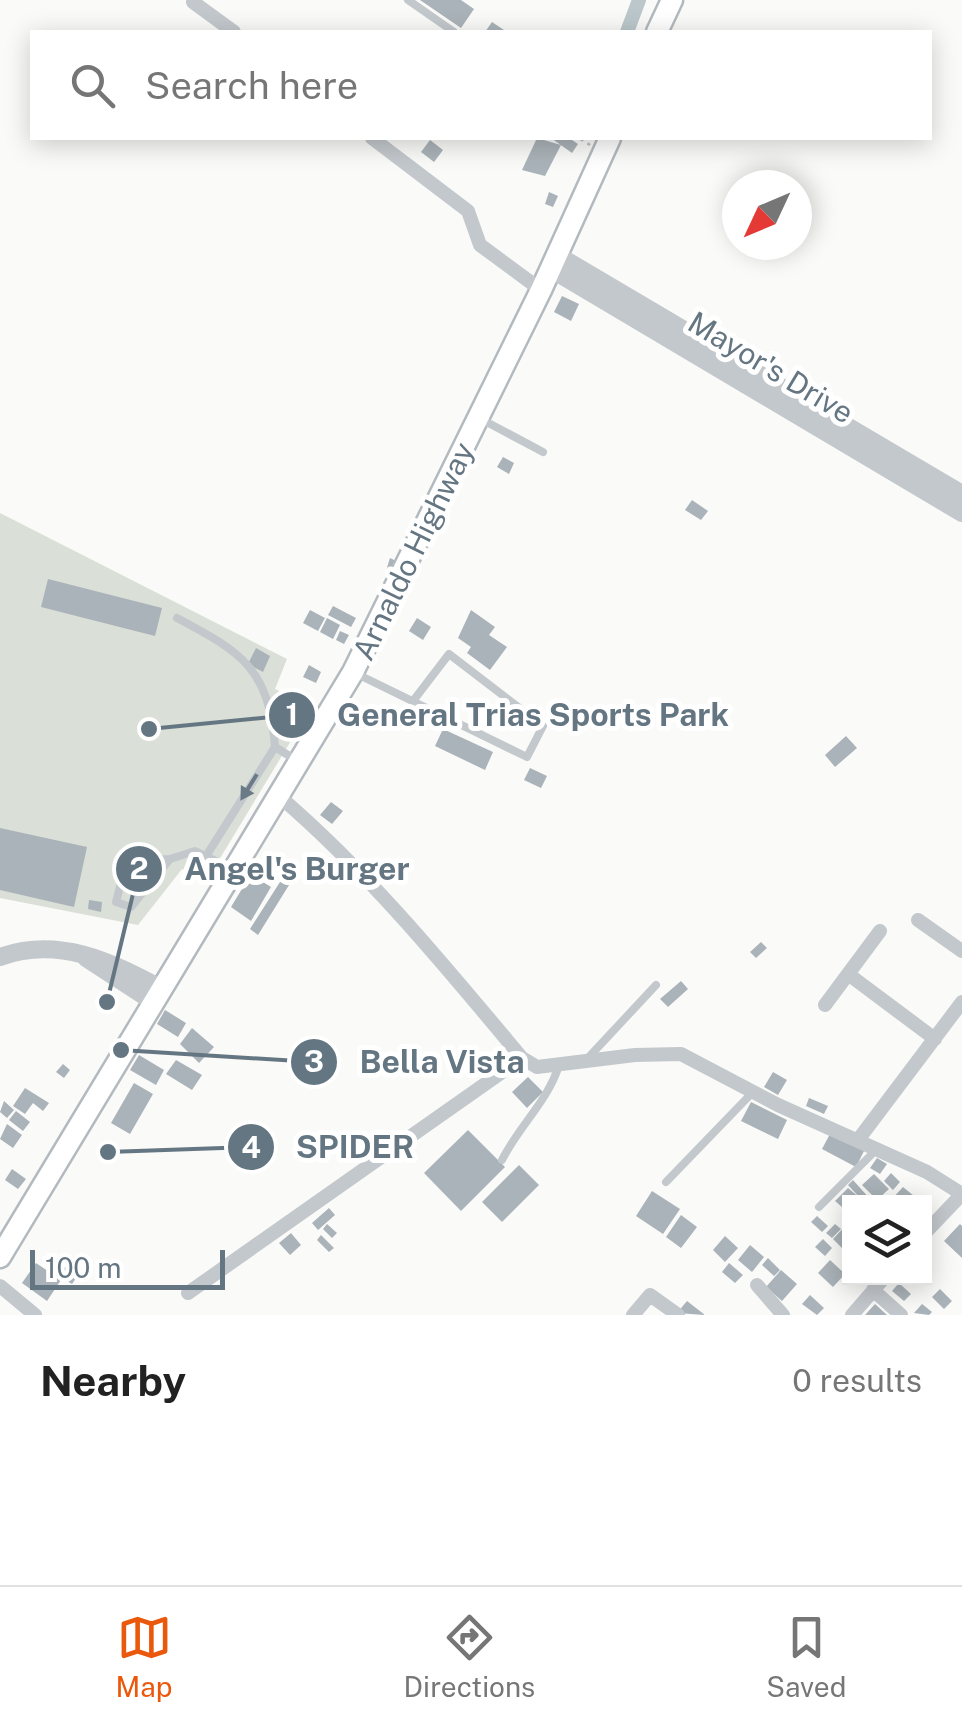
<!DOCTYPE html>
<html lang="en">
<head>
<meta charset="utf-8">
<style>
	:root { --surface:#fff; --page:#f2f2f2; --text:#222; --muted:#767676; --line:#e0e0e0; --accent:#ea580c }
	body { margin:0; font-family:"Public Sans",sans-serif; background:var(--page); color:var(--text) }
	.controls { position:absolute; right:30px; bottom:30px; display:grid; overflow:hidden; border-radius:0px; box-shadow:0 5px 25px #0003 }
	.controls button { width:90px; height:90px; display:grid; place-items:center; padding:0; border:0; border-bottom:2px solid var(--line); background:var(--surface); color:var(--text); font:50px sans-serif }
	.compass { position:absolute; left:722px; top:170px; width:90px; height:90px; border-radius:50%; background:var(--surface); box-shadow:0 5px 25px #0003; rotate:226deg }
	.scale { position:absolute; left:30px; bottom:25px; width:195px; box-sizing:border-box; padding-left:10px; border:5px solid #657683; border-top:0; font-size:28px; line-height:35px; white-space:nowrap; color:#657683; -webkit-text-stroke:8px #fff; paint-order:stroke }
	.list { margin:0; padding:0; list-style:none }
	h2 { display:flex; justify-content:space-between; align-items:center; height:130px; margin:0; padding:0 40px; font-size:42px }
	h2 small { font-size:32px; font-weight:400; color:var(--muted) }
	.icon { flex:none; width:55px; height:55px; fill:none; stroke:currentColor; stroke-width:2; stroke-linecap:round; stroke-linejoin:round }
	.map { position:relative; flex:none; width:962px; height:1315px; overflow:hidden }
	.search { position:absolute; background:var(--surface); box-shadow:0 5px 25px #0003; left:30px; right:30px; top:30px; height:110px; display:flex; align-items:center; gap:25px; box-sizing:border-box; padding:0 35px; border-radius:0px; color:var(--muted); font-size:38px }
	.sheet { height:270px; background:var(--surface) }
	nav { display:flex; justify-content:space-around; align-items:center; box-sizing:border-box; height:140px; border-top:2px solid var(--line); background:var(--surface); font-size:28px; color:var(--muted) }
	nav a { display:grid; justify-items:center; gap:5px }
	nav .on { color:var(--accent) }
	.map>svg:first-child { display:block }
</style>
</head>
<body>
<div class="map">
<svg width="962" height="1315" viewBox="0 0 962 1315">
	<rect width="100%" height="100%" fill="#fafaf8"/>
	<path fill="#dadfd7" d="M0,513L287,659L275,689L312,706L205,883L182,869L138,925L0,898Z"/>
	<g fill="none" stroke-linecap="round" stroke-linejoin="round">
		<path stroke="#bbc7cb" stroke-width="14" d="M627,32L639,0"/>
	</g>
	<path fill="#aab3b9" d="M420,0H461L474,9L461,28Z
		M492,22L507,32H485Z
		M537,138L561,145L545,176L522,170Z
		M551,138H569L578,144L572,153Z
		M430,140L443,150L434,162L421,152Z
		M549,192L558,196L553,207L545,204Z
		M562,296L579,304L571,321L554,312Z
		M503,457L514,463L509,474L497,467Z
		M692,500L708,511L701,520L685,510Z
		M390,558L398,562L391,577L385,574Z
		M48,579L162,608L155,636L41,607Z
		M333,606L356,618L351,627L328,615Z
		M310,610L325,618L318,631L303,623Z
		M471,610L495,627L489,635L507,647L490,670L467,653L471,647L458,638Z
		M327,618L340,625L333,639L320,632Z
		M417,618L431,627L423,640L409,631Z
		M340,631L349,635L344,644L336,640Z
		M256,648L270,656L263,672L248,664Z
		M309,665L321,672L316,683L303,677Z
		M283,722L293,729L288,737L278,730Z
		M443,729L493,752L485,770L435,746Z
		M846,736L857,748L835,767L825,755Z
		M530,768L547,776L541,788L524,780Z
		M331,802L343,811L332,824L320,815Z
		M0,828L87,847L74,907L0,890Z
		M287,871L294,877L258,935L250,929Z
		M251,874L271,887L251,921L231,907Z
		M89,900L102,902L101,912L88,909Z
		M761,942L767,948L756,958L750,952Z
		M681,981L688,989L668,1007L660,999Z
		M165,1010L186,1023L178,1037L157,1024Z
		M192,1028L214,1047L199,1063L180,1044Z
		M139,1055L164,1070L156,1085L130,1070Z
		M176,1060L202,1075L192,1090L166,1074Z
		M63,1064L70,1070L64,1078L56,1072Z
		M773,1072L787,1080L778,1095L764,1087Z
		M528,1077L543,1092L527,1108L512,1092Z
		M134,1083L153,1094L130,1134L111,1123Z
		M25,1088L49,1103L43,1111L33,1103L25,1114L13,1106Z
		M809,1098L828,1106L824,1114L806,1106Z
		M4,1101L14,1110L7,1118L0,1112Z
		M751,1102L787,1120L778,1139L741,1121Z
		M16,1111L30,1122L23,1131L9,1120Z
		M7,1124L22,1135L13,1148L0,1139Z
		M468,1130L505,1167L461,1211L424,1173Z
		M831,1132L865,1149L856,1167L822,1149Z
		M877,1158L887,1164L880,1174L870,1168Z
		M519,1165L539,1185L502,1222L482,1202Z
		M12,1169L26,1179L18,1189L5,1180Z
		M891,1173L900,1182L893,1190L884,1181Z
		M874,1174L889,1189L877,1200L862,1185Z
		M853,1180L871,1200L848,1201L842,1207L835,1201L848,1188L860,1198L848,1185Z
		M903,1187L914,1196L909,1202H889Z
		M652,1191L680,1209L663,1234L636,1216Z
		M329,1208L335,1215L318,1230L312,1223Z
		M681,1215L697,1227L681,1248L666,1237Z
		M817,1216L828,1226L822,1232L811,1222Z
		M850,1221V1246L845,1251L833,1239Z
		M327,1224L337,1233L332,1238L323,1229Z
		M835,1224L841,1229L832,1238L826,1233Z
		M960,1224L962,1226V1258L944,1241Z
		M291,1233L301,1245L290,1255L279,1243Z
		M321,1235L334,1248L329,1252L317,1240Z
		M725,1236L738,1248L725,1262L713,1250Z
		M823,1239L832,1248L825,1256L815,1247Z
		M750,1245L764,1257L752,1272L738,1260Z
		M768,1258L780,1270L774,1276L762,1265Z
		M830,1260L845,1274L833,1287L818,1273Z
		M36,1263L61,1280L47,1301L22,1283Z
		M729,1263L743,1275L735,1283L722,1272Z
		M65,1267L78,1275L72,1284L59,1276Z
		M781,1270L797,1284L782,1301L766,1287Z
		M899,1283L911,1294L904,1301L892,1291Z
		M940,1289L952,1301L944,1309L932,1297Z
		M810,1295L824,1308L817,1315L802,1304Z
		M687,1301L705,1315L677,1313Z
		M875,1304L887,1315H865Z
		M922,1304L932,1312L929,1315L914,1313Z"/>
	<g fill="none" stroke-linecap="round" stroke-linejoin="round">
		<g stroke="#b3babf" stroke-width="25">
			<path id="secondary" d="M657,32L672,0
				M0,1257L353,672L541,290L610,138"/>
		</g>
		<path stroke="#bbbfc2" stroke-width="2.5" stroke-dasharray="5 5" stroke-linecap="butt" d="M579,138L590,145"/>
		<path stroke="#c3c8cc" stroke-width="8" d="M408,0L454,32
			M481,419L543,452
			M177,618C243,653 269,669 275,747
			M357,674L527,757L543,726L449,654L413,701
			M208,853L275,747L296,760
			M170,859L131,907L116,902L127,860L170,859L195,851L233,869
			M587,1059L656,985
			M502,1160C519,1126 548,1101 559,1065
			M666,1182L753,1092
			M819,1207L876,1150"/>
		<path stroke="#c3c8cc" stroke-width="14" d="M193,2L234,32
			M372,138L468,211L480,245L541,290
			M279,796C370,874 445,966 522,1058L537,1067L635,1055L681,1054L778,1105L927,1172L962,1194
			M918,920L962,951
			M848,974L935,1039
			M825,1005L880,931
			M858,1140L962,1002
			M924,1234L962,1194
			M757,1285L783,1315
			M0,1286L35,1315
			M873,1290L901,1315
			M188,1293L522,1058
			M633,1315L650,1295L678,1315
			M852,1315L884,1278"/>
		<path stroke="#c3c8cc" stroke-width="18" d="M557,255L962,494
			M551,269L962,513
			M0,957C58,936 109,961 160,988
			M86,958L152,1001"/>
		<use href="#secondary" stroke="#fff" stroke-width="20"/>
	</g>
	<defs><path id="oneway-solid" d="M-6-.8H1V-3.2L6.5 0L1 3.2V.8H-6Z" transform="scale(2.5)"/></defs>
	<use fill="#6a7a87" href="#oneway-solid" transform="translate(249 787) rotate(122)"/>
	<g text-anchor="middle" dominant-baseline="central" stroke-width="10" stroke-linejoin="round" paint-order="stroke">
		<g font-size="30" fill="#657683" stroke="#fff">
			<text transform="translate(771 367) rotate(31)">Mayor's Drive</text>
			<text transform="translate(413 551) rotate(-64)">Arnaldo Highway</text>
		</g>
	</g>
	<path fill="none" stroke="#657683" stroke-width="4" d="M149 729L292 715M107 1002L139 869M121 1050L314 1062M108 1152L251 1147"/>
	<g fill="#657683" stroke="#fff" stroke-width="4">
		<circle cx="149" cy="729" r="10"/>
		<circle cx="107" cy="1002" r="10"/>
		<circle cx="121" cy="1050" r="10"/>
		<circle cx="108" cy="1152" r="10"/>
		<circle cx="292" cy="715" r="25"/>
		<circle cx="139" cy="869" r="25"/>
		<circle cx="314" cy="1062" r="25"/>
		<circle cx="251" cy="1147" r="25"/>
	</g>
	<g font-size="30" text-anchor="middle" font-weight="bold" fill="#fff">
		<text x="292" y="725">1</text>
		<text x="139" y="879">2</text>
		<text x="314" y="1072">3</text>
		<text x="251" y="1158">4</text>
	</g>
	<g font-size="32" text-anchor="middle" font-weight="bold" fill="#657683" stroke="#fff" stroke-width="10" stroke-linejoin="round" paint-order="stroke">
		<text x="533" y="726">General Trias Sports Park</text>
		<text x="297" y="880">Angel's Burger</text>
		<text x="442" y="1073">Bella Vista</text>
		<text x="355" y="1158">SPIDER</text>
	</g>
</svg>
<div class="controls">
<button><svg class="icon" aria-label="layers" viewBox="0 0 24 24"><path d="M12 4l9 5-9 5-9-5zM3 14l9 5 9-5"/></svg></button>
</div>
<svg class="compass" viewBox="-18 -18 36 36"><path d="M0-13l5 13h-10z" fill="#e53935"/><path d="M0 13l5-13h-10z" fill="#767676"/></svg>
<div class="scale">100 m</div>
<div class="search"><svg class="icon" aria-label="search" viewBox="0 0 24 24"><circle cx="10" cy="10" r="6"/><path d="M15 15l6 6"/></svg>Search here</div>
</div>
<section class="sheet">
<h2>Nearby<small>0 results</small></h2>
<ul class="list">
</ul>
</section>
<nav>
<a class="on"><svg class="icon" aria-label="map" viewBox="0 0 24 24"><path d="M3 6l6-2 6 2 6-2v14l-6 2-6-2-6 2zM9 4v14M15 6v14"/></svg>Map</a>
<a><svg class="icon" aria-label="directions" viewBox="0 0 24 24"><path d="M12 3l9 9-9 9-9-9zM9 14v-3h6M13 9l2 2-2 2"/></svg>Directions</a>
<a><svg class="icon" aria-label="saved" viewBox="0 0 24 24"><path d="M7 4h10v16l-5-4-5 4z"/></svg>Saved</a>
</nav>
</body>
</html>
